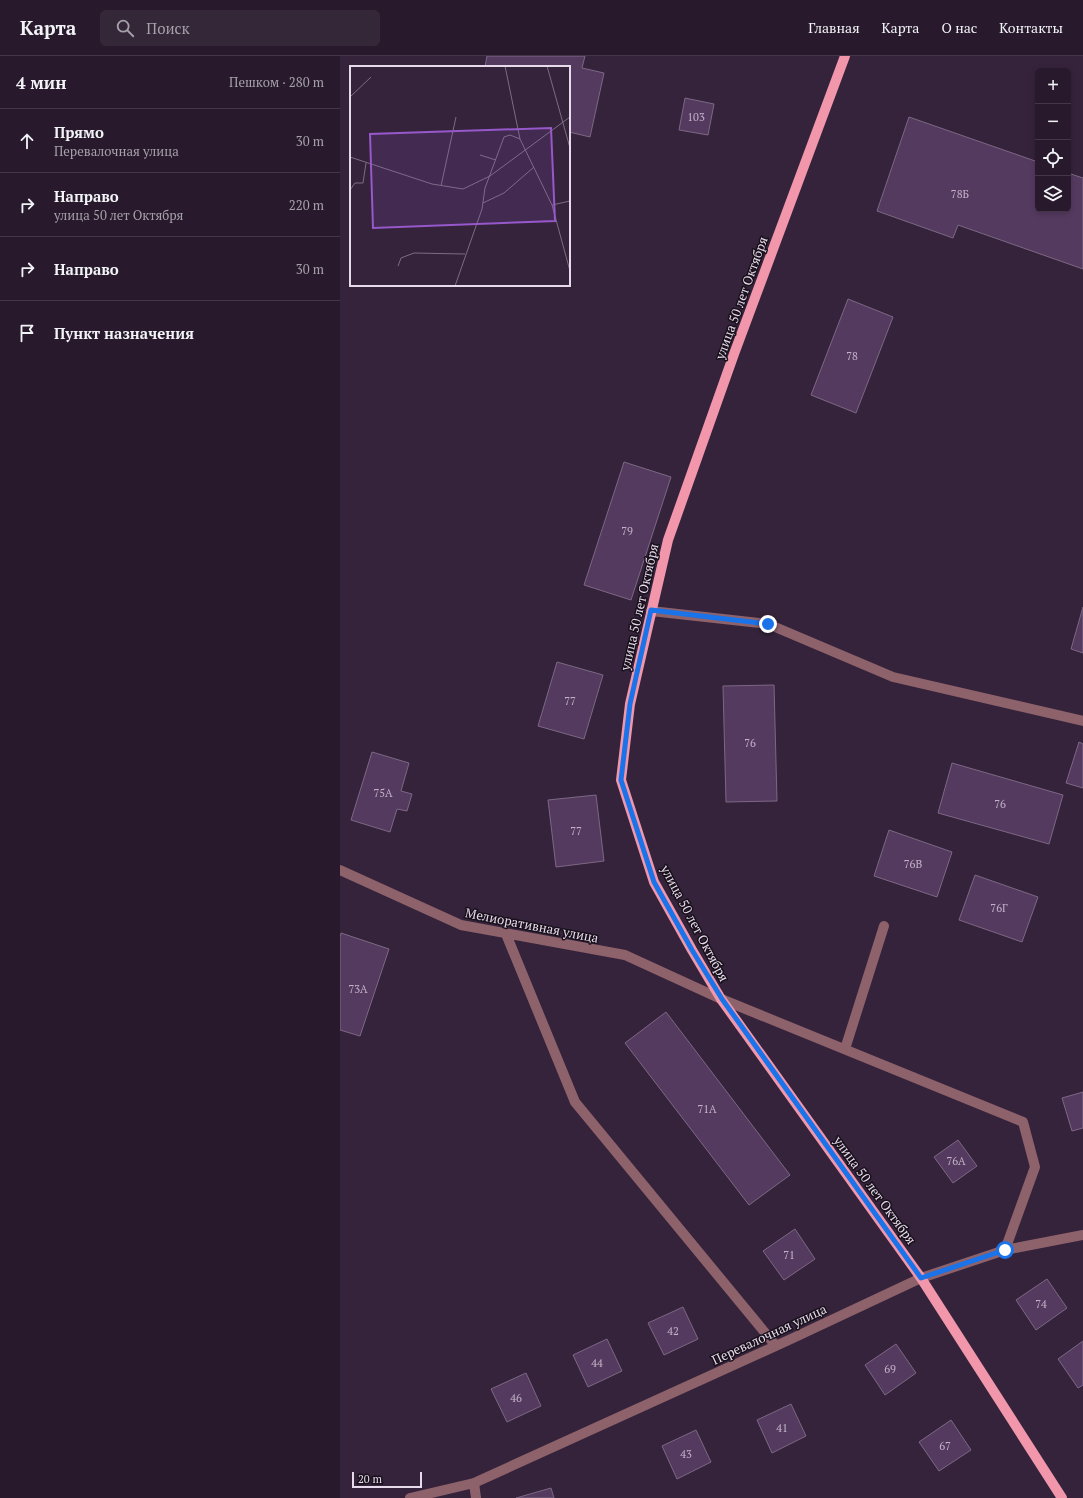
<!DOCTYPE html>
<html lang="ru">
<head>
<meta charset="utf-8">
<style>
	:root { --surface:#281a2c; --page:#342738; --text:#f1f3f6; --muted:#a5a1a9; --line:#443848 }
	body { margin:0; font-family:"PT Serif",serif; background:var(--page); color:var(--text) }
	.controls { position:absolute; right:12px; top:12px; display:grid; overflow:hidden; border-radius:6px; box-shadow:0 2px 6px #0003 }
	.controls button { width:36px; height:36px; display:grid; place-items:center; padding:0; border:0; border-bottom:1px solid var(--line); background:var(--surface); color:var(--text); font:20px sans-serif }
	.scale { position:absolute; left:12px; bottom:10px; width:70px; box-sizing:border-box; padding-left:4px; border:2px solid #e7dbeb; border-top:0; font-size:11px; line-height:14px; white-space:nowrap; color:#e7dbeb; -webkit-text-stroke:3px #18101b; paint-order:stroke }
	.stop { position:absolute; width:12px; height:12px; margin:-9px; border:3px solid #1a73e8; border-radius:50%; background:#fff }
	.stop.end { background:#1a73e8; border-color:#fff; box-shadow:0 1px 4px #0008 }
	.list { margin:0; padding:0; list-style:none }
	h2 { display:flex; justify-content:space-between; align-items:center; height:52px; margin:0; padding:0 16px; font-size:17px }
	h2 small { font-size:13px; font-weight:400; color:var(--muted) }
	.list li { display:grid; grid-template-columns:26px 1fr auto; gap:12px; align-items:center; box-sizing:border-box; height:64px; padding:0 16px; border-top:1px solid var(--line) }
	.list b { display:block; font-size:15px; white-space:nowrap }
	.list p { margin:0; font-size:13px; white-space:nowrap; color:var(--muted) }
	.list em { font-size:13px; font-style:normal; color:var(--muted) }
	.icon { flex:none; width:22px; height:22px; fill:none; stroke:currentColor; stroke-width:2; stroke-linecap:round; stroke-linejoin:round }
	.map { position:relative; flex:none; width:743px; height:1442px; overflow:hidden }
	header { display:flex; align-items:center; gap:24px; box-sizing:border-box; height:56px; padding:0 20px; background:var(--surface); border-bottom:1px solid var(--line) }
	header strong { font-size:19px }
	nav { display:flex; gap:22px; margin-inline-start:auto; font-size:14px }
	.search { width:280px; height:36px; background:var(--page); display:flex; align-items:center; gap:10px; box-sizing:border-box; padding:0 14px; border-radius:6px; color:var(--muted); font-size:15px }
	main { display:flex }
	aside { flex:1; background:var(--surface) }
	.map>svg:first-child { display:block }
</style>
</head>
<body>
<header>
<strong>Карта</strong>
<div class="search"><svg class="icon" aria-label="search" viewBox="0 0 24 24"><circle cx="10" cy="10" r="6"/><path d="M15 15l6 6"/></svg>Поиск</div>
<nav><a>Главная</a><a>Карта</a><a>О нас</a><a>Контакты</a></nav>
</header>
<main>
<aside>
<h2>4 мин<small>Пешком · 280 m</small></h2>
<ul class="list">
<li><svg class="icon" aria-label="ahead" viewBox="0 0 24 24"><path d="M12 20V5M6 11l6-6 6 6"/></svg><div><b>Прямо</b><p>Перевалочная улица</p></div><em>30 m</em></li>
<li><svg class="icon" aria-label="right" viewBox="0 0 24 24"><path d="M7 20v-9h11M14 6l5 5-5 5"/></svg><div><b>Направо</b><p>улица 50 лет Октября</p></div><em>220 m</em></li>
<li><svg class="icon" aria-label="right" viewBox="0 0 24 24"><path d="M7 20v-9h11M14 6l5 5-5 5"/></svg><div><b>Направо</b></div><em>30 m</em></li>
<li><svg class="icon" aria-label="arrive" viewBox="0 0 24 24"><path d="M6 21V4h12l-3 4 3 4H6"/></svg><div><b>Пункт назначения</b></div></li>
</ul>
</aside>
<div class="map">
<svg width="743" height="1442" viewBox="0 0 743 1442">
	<rect width="100%" height="100%" fill="#35233b"/>
	<path fill="#553a60" stroke="#7c6884" d="M147,0H245L242,12L264,17L250,81L229,76V11H145Z
		M345,42L374,48L368,79L339,74Z
		M569,61L698,106V153H728V117L743,122V213L618,169L613,182L537,155Z
		M508,243L553,261L516,357L471,339Z
		M284,406L331,421L291,544L244,529Z
		M743,551V597L731,593Z
		M217,606L263,619L244,683L198,670Z
		M434,629L437,745L386,746L383,630Z
		M739,686L743,688V732L726,727Z
		M32,696L69,707L61,735L72,738L67,755L57,753L50,776L11,764Z
		M612,707L723,739L709,788L598,757Z
		M256,739L264,805L216,811L208,744Z
		M549,774L612,796L597,841L534,820Z
		M635,819L698,841L682,886L619,864Z
		M1,877L49,893L20,980L0,974V881Z
		M326,956L450,1119L409,1149L285,987Z
		M743,1036V1072L732,1075L722,1042Z
		M618,1084L637,1110L613,1127L594,1101Z
		M455,1173L475,1203L444,1224L423,1195Z
		M707,1223L727,1252L696,1274L676,1244Z
		M343,1251L358,1283L324,1299L308,1267Z
		M267,1283L282,1315L248,1331L233,1299Z
		M743,1285V1329L738,1332L718,1303Z
		M556,1288L576,1317L545,1339L525,1309Z
		M186,1317L201,1350L167,1366L151,1333Z
		M451,1348L466,1380L432,1397L417,1364Z
		M611,1364L631,1394L599,1415L579,1386Z
		M356,1374L371,1406L337,1423L322,1390Z
		M211,1432L214,1442H176Z"/>
	<g fill="none" stroke-linecap="round" stroke-linejoin="round">
		<path stroke="#8e626b" stroke-width="10" d="M311,555L428,568L553,621L743,665
			M0,814L121,869L285,899L381,943L683,1066L695,1111L665,1194
			M166,878L235,1046L436,1290
			M505,993L544,870
			M134,1427L136,1442
			M70,1442L134,1427L451,1283L581,1222L665,1194L743,1179"/>
		<path stroke="#f196ab" stroke-width="10" d="M505,0L394,298L328,484L290,648L281,724L314,826L352,894L381,943L581,1222L722,1442"/>
	</g>
	<g fill="none" stroke-linecap="round" stroke-linejoin="round">
		<path stroke="#1a73e8" stroke-width="5" d="M428,568L311,554L290,648L281,724L314,826L352,894L382,943L581,1222L665,1194"/>
	</g>
	<g text-anchor="middle" dominant-baseline="central" stroke-width="3" stroke-linejoin="round" paint-order="stroke">
		<g font-size="11" fill="#c2b3c8">
			<text x="356" y="61">103</text>
			<text x="620" y="138">78Б</text>
			<text x="512" y="300">78</text>
			<text x="287" y="475">79</text>
			<text x="230" y="645">77</text>
			<text x="410" y="687">76</text>
			<text x="43" y="737">75А</text>
			<text x="660" y="748">76</text>
			<text x="236" y="775">77</text>
			<text x="573" y="808">76В</text>
			<text x="659" y="852">76Г</text>
			<text x="18" y="933">73А</text>
			<text x="367" y="1053">71А</text>
			<text x="616" y="1105">76А</text>
			<text x="449" y="1199">71</text>
			<text x="701" y="1248">74</text>
			<text x="333" y="1275">42</text>
			<text x="257" y="1307">44</text>
			<text x="550" y="1313">69</text>
			<text x="176" y="1342">46</text>
			<text x="442" y="1372">41</text>
			<text x="605" y="1390">67</text>
			<text x="346" y="1398">43</text>
		</g>
		<g font-size="13" fill="#e7dbeb" stroke="#18101b">
			<text transform="translate(401 242) rotate(-70)">улица 50 лет Октября</text>
			<text transform="translate(299 551) rotate(-77)">улица 50 лет Октября</text>
			<text transform="translate(355 867) rotate(62)">улица 50 лет Октября</text>
			<text transform="translate(192 869) rotate(11)">Мелиоративная улица</text>
			<text transform="translate(535 1134) rotate(54)">улица 50 лет Октября</text>
			<text transform="translate(429 1278) rotate(-25)">Перевалочная улица</text>
		</g>
	</g>
	<g transform="translate(10 10)">
		<rect width="220" height="220" fill="#35233b"/>
		<path fill="none" stroke="#7c6d81" stroke-width="1" d="M155,0L170,73L202,139L220,205M197,0L220,82M0,31L21,11M130,89L146,94M0,91L82,118L113,123L140,110L220,51M91,120L106,51M0,124L5,117H13L16,97M133,137L154,127L184,101M202,139L220,135M48,200L51,192L64,187L115,188M105,220L132,143L135,122L154,71L160,69L170,73"/>
		<path fill="#9658ca" fill-opacity="0.15" stroke="#9658ca" stroke-width="2" d="M201,62L205,155L23,162L20,68Z"/>
		<rect width="220" height="220" fill="none" stroke="#e7dbeb" stroke-width="2"/>
	</g>
</svg>
<div class="controls">
<button>+</button>
<button>−</button>
<button><svg class="icon" aria-label="locate" viewBox="0 0 24 24"><circle cx="12" cy="12" r="6"/><path d="M12 2v4M12 18v4M2 12h4M18 12h4"/></svg></button>
<button><svg class="icon" aria-label="layers" viewBox="0 0 24 24"><path d="M12 4l9 5-9 5-9-5zM3 14l9 5 9-5"/></svg></button>
</div>
<div class="scale">20 m</div>
<div class="stop" style="left:665px;top:1194px"></div>
<div class="stop end" style="left:428px;top:568px"></div>
</div>
</main>
</body>
</html>
